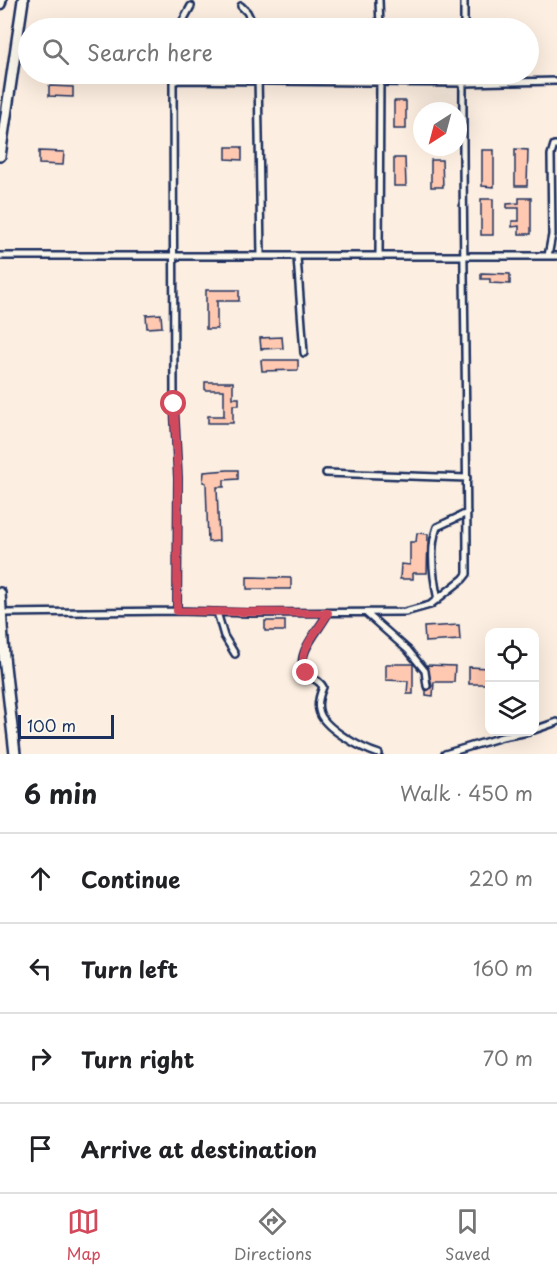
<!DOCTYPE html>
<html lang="en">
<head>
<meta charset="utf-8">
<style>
	:root { --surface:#fff; --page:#f2f2f2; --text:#202124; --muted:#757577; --line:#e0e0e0; --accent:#d1495b }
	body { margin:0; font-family:"Playpen Sans",sans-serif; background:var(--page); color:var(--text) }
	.controls { position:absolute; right:18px; bottom:18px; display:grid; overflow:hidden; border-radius:12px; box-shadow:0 6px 24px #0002 }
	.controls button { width:54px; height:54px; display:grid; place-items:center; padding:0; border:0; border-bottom:2px solid var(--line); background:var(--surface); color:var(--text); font:30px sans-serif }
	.compass { position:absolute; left:413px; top:102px; width:54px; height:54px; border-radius:50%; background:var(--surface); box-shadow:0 6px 24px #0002; rotate:216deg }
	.scale { position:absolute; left:18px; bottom:15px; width:96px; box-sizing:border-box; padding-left:6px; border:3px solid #1b2f5e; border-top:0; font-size:16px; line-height:21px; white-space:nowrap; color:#1b2f5e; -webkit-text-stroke:4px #fbf7ec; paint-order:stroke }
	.stop { position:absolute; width:18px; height:18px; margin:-14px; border:4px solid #d1495b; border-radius:50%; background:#fff }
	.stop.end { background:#d1495b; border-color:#fff; box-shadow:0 2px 6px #0008 }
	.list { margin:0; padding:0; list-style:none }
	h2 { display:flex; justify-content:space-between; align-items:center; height:78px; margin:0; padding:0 24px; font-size:26px }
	h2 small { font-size:20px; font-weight:400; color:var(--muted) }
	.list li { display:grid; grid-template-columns:39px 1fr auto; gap:18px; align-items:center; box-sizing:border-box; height:90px; padding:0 24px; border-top:2px solid var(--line) }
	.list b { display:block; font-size:22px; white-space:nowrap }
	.list em { font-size:20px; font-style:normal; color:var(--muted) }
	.icon { flex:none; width:33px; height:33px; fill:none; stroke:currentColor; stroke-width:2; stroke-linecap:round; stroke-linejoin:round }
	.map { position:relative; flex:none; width:557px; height:754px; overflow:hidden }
	.search { position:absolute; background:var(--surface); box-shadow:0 6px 24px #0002; left:18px; right:18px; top:18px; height:66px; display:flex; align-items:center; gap:15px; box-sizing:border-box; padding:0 21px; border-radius:33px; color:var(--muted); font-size:22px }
	.sheet { height:438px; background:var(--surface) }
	nav { display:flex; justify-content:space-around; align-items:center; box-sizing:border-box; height:84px; border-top:2px solid var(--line); background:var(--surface); font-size:16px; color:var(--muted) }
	nav a { display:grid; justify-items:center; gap:3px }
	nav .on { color:var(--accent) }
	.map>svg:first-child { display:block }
</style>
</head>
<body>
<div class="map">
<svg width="557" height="754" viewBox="0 0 557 754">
	<rect width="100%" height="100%" fill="#fceee0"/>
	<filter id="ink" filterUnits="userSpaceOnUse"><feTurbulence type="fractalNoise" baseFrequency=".0167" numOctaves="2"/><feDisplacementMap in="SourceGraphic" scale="12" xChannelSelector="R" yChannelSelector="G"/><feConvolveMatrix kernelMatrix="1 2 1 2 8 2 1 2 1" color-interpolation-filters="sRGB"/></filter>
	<g filter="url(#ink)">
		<path fill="#ffc8b1" stroke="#1b2f5e" stroke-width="1.5" d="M49,86L73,87V97L49,96Z
			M394,101H406V129H394Z
			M226,147H242V160L226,159Z
			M515,149L528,150L527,186H515Z
			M482,150H494V187L482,186Z
			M39,151L64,152L63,165L39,164Z
			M394,158H405L406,186H394Z
			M431,160H442L443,187H431Z
			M519,198H531V234H519V226L512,227V221H519V208H507V204L519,203Z
			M481,199H493V235H481Z
			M481,273L510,274V284L490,283V279H481Z
			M206,290H239V301H217V329H206Z
			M161,314L162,327L147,328L146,315Z
			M282,337L283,348L261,349L260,338Z
			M261,360H298V370L262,371Z
			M205,382H233V398H239V405H233V423H208V416H224V390H205Z
			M228,470H238V479L224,480V487H217L219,541L208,542L206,483L203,482L204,472Z
			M417,533L428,534L427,573H413V579H400L401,564L410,565V542H416Z
			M247,577L291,578V589H247Z
			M265,621H285V631H265Z
			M459,625L460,640L425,642L424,627Z
			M386,664H413V694H407L408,681L386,680Z
			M427,665L455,666L454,682H434L433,696L426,695V691L430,689L432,686Z
			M469,667L489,668V684H469Z"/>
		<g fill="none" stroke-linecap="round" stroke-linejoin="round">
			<g stroke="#1b2f5e" stroke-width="10">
				<path id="minor" d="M379,0L380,28
					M241,6L247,12L255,28
					M179,28L191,6
					M464,28V0
					M258,74L261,256
					M0,256H557
					M379,256L380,74
					M548,256L552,235L551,155L554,145H557
					M297,257L304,353
					M326,473L467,478
					M438,600C433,577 429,549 437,527L467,513
					M177,611L178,478L174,404L173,82L179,80L463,83L557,81
					M217,612L224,636L235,654
					M1,613L177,611L249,613L405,612L430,605L463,579L467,574C467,407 462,240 463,74
					M328,613C321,628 294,654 305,672C310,679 319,679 323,687C320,694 317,702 319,710C322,728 363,749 379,754
					M366,613L408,650L425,671L427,686
					M534,730L557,722
					M445,754L502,737L529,732"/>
			</g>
			<g stroke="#1b2f5e" stroke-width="14">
				<path id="trunk" d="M0,4L1,0
					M0,156L23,0
					M0,593L4,657L15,754"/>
			</g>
			<use href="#minor" stroke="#fbf7ec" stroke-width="5"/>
			<use href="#trunk" stroke="#fbf7ec" stroke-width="9"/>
		</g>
	</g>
	<g fill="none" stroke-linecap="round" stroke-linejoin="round" filter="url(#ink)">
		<path stroke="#d1495b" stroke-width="8" d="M174,404L178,478L177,611L328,613C318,633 295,650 306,673"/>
	</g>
</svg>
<div class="controls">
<button><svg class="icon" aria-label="locate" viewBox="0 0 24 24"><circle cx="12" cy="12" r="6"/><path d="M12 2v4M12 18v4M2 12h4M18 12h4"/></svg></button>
<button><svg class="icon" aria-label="layers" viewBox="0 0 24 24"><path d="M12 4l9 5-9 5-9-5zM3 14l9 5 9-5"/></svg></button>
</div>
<svg class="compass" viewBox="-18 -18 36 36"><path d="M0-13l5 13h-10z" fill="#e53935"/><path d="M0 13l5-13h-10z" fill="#757577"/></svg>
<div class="scale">100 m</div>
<div class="stop" style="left:174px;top:404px"></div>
<div class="stop end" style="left:306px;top:673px"></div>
<div class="search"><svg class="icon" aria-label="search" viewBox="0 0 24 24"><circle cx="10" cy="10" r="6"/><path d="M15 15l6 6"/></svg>Search here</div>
</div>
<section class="sheet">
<h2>6 min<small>Walk · 450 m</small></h2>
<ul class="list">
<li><svg class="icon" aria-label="ahead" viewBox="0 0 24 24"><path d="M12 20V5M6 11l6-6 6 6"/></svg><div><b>Continue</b></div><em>220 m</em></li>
<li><svg class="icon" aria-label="left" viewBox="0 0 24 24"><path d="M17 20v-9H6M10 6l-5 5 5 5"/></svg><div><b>Turn left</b></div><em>160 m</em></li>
<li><svg class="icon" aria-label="right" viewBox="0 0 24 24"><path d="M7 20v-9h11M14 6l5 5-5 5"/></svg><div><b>Turn right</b></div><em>70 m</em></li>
<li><svg class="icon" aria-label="arrive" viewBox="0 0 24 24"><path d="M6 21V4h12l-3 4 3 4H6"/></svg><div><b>Arrive at destination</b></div></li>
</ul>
</section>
<nav>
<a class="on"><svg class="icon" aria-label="map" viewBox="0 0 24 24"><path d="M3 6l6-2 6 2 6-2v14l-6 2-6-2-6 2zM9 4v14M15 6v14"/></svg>Map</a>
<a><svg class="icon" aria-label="directions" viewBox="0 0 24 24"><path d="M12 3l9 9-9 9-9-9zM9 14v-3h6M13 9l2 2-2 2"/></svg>Directions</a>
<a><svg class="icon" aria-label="saved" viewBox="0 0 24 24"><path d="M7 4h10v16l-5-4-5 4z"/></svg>Saved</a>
</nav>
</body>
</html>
